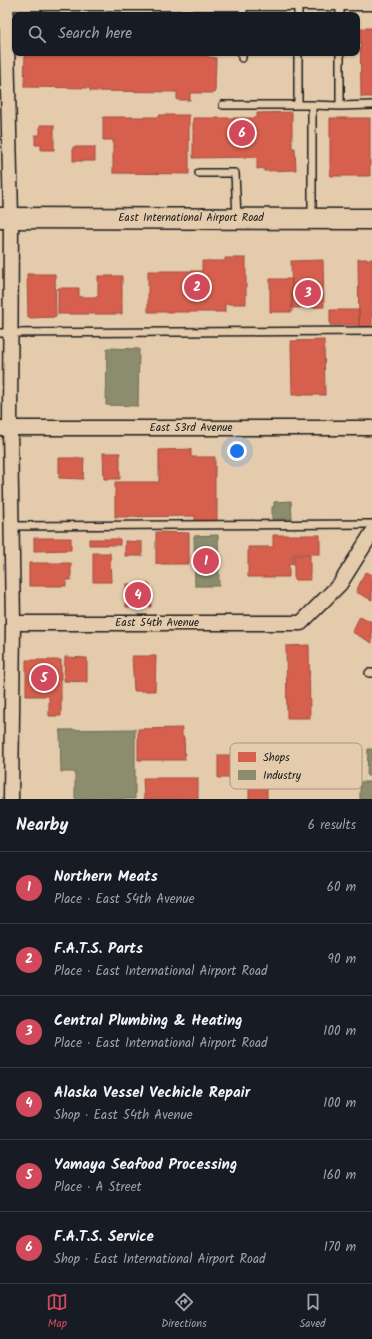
<!DOCTYPE html>
<html lang="en">
<head>
<meta charset="utf-8">
<style>
	:root { --surface:#171b24; --page:#242831; --text:#f1f3f6; --muted:#9ea1a6; --line:#363941; --accent:#d1495b }
	body { margin:0; font-family:Kalam,sans-serif; background:var(--page); color:var(--text) }
	.you { position:absolute; left:237px; top:451px; width:14px; height:14px; margin:-10px; border:3px solid #fff; border-radius:50%; background:#1a73e8; box-shadow:0 0 0 6px #1a73e833 }
	.badge { display:grid; place-items:center; width:26px; height:26px; border-radius:50%; background:var(--accent); color:#fff; font-size:13px; font-weight:700 }
	.pin { position:absolute; translate:-50% -50%; border:2px solid #fff; box-shadow:0 1px 4px #0006 }
	.list { margin:0; padding:0; list-style:none }
	h2 { display:flex; justify-content:space-between; align-items:center; height:52px; margin:0; padding:0 16px; font-size:17px }
	h2 small { font-size:13px; font-weight:400; color:var(--muted) }
	.list li { display:grid; grid-template-columns:26px 1fr auto; gap:12px; align-items:center; box-sizing:border-box; height:72px; padding:0 16px; border-top:1px solid var(--line) }
	.list b { display:block; font-size:15px; white-space:nowrap }
	.list p { margin:0; font-size:13px; white-space:nowrap; color:var(--muted) }
	.list em { font-size:13px; font-style:normal; color:var(--muted) }
	.icon { flex:none; width:22px; height:22px; fill:none; stroke:currentColor; stroke-width:2; stroke-linecap:round; stroke-linejoin:round }
	.map { position:relative; flex:none; width:372px; height:799px; overflow:hidden }
	.search { position:absolute; background:var(--surface); box-shadow:0 1px 3px #0004; left:12px; right:12px; top:12px; height:44px; display:flex; align-items:center; gap:10px; box-sizing:border-box; padding:0 14px; border-radius:8px; color:var(--muted); font-size:15px }
	.sheet { height:484px; background:var(--surface) }
	nav { display:flex; justify-content:space-around; align-items:center; box-sizing:border-box; height:56px; border-top:1px solid var(--line); background:var(--surface); font-size:11px; color:var(--muted) }
	nav a { display:grid; justify-items:center; gap:2px }
	nav .on { color:var(--accent) }
	.map>svg:first-child { display:block }
</style>
</head>
<body>
<div class="map">
<svg width="372" height="799" viewBox="0 0 372 799">
	<rect width="100%" height="100%" fill="#e4cbac"/>
	<filter id="ink" filterUnits="userSpaceOnUse"><feTurbulence type="fractalNoise" baseFrequency=".025" numOctaves="2"/><feDisplacementMap in="SourceGraphic" scale="8" xChannelSelector="R" yChannelSelector="G"/><feConvolveMatrix kernelMatrix="1 2 1 2 8 2 1 2 1" color-interpolation-filters="sRGB"/></filter>
	<g filter="url(#ink)">
		<path fill="#d6604d" stroke="#9e4c3e" d="M360,28H372V97H361Z
			M25,53H208V57L216,58L215,93H190V100H177V92L90,91V88L24,87Z
			M292,112V148H295L296,170L264,171V168L257,169V157L193,158V118H257V113Z
			M159,115H189V174L113,173V140H103V117H159Z
			M330,118H370V176H330Z
			M40,125H54V150H41V145H35V135H40Z
			M73,147H95V161H73Z
			M225,258H246V304H225V312H148V271H202V261H225Z
			M358,259H372V328H359Z
			M323,260L324,307L292,308L291,261Z
			M27,274H55L56,317L28,318Z
			M98,276H122V314H58V288H79V297H98Z
			M270,279H292V312H270Z
			M330,310H359V325H330Z
			M324,340L325,395H292L291,341Z
			M191,449V457H215V499H217V522H195V516L115,517V482H159V450Z
			M103,453H120V479H104Z
			M59,458H84L83,479L59,478Z
			M156,532L189,533V564H156Z
			M273,535H320V554H293V564H289V577H248V547H273Z
			M34,538H71V550L34,551Z
			M89,539H120V545H89Z
			M125,541L142,542V556H125Z
			M93,553H110L111,582H93Z
			M294,555H310V580H294Z
			M29,563H71V580H66V586H29Z
			M365,572L372,575V600L356,592Z
			M126,584H150L151,607H126Z
			M360,616L372,622V643L352,632Z
			M309,645L310,718H287L286,646Z
			M132,656H156L155,691H134Z
			M65,657L87,658V682L64,681Z
			M26,660H61V716H49V696H26Z
			M182,728V737H184L185,760H138V729Z
			M249,752H267V799H249Z
			M218,755H247L246,778H218Z
			M143,778H198V799H144Z"/>
		<path fill="#8c8c6e" stroke="#6a6a55" d="M107,348L139,349L138,406L106,405Z
			M291,501L292,519H272V507H274V502Z
			M218,535L219,586H195L194,536Z
			M135,729V799H75V772H61L60,730Z
			M368,749H372V776H367Z
			M360,782H372V799H360Z"/>
		<g fill="none" stroke-linecap="round" stroke-linejoin="round">
			<g stroke="#1c1c1c" stroke-width="10">
				<path id="lane" d="M298,3V15
					M340,3V15
					M243,15V3
					M298,53V105
					M340,53V106L372,105
					M242,58V53
					M223,105H312
					M199,173H235L237,218
					M312,217V105L340,106
					M0,333L372,331
					M12,526L372,524
					M369,673H372"/>
			</g>
			<g stroke="#1c1c1c" stroke-width="17">
				<path id="street" d="M6,0L11,218L10,428L13,623L11,799
					M6,3H372
					M0,428H372
					M13,623H301L340,584L372,533"/>
			</g>
			<g stroke="#1c1c1c" stroke-width="23">
				<path id="secondary" d="M0,218L372,219"/>
			</g>
			<use href="#lane" stroke="#e4cbac" stroke-width="7"/>
			<use href="#street" stroke="#e4cbac" stroke-width="14"/>
			<use href="#secondary" stroke="#e4cbac" stroke-width="20"/>
		</g>
	</g>
	<g text-anchor="middle" dominant-baseline="central" stroke-width="4" stroke-linejoin="round" paint-order="stroke">
		<g font-size="11" fill="#1c1c1c" stroke="#e4cbac">
			<text x="191" y="218">East International Airport Road</text>
			<text x="191" y="428">East 53rd Avenue</text>
			<text x="157" y="623">East 54th Avenue</text>
		</g>
	</g>
	<rect x="230" y="743" width="132" height="46" rx="6" fill="#e4cbac" stroke="#a89681" stroke-width="1"/>
	<rect x="238" y="752" width="18" height="10" fill="#d6604d"/>
	<rect x="238" y="770" width="18" height="10" fill="#8c8c6e"/>
	<g font-size="11" fill="#1c1c1c">
		<text x="263" y="761">Shops</text>
		<text x="263" y="779">Industry</text>
	</g>
</svg>
<div class="you"></div>
<div class="pin badge" style="left:206px;top:561px">1</div>
<div class="pin badge" style="left:197px;top:287px">2</div>
<div class="pin badge" style="left:308px;top:293px">3</div>
<div class="pin badge" style="left:138px;top:595px">4</div>
<div class="pin badge" style="left:44px;top:678px">5</div>
<div class="pin badge" style="left:242px;top:133px">6</div>
<div class="search"><svg class="icon" aria-label="search" viewBox="0 0 24 24"><circle cx="10" cy="10" r="6"/><path d="M15 15l6 6"/></svg>Search here</div>
</div>
<section class="sheet">
<h2>Nearby<small>6 results</small></h2>
<ul class="list">
<li><span class="badge">1</span><div><b>Northern Meats</b><p>Place · East 54th Avenue</p></div><em>60 m</em></li>
<li><span class="badge">2</span><div><b>F.A.T.S. Parts</b><p>Place · East International Airport Road</p></div><em>90 m</em></li>
<li><span class="badge">3</span><div><b>Central Plumbing &amp; Heating</b><p>Place · East International Airport Road</p></div><em>100 m</em></li>
<li><span class="badge">4</span><div><b>Alaska Vessel Vechicle Repair</b><p>Shop · East 54th Avenue</p></div><em>100 m</em></li>
<li><span class="badge">5</span><div><b>Yamaya Seafood Processing</b><p>Place · A Street</p></div><em>160 m</em></li>
<li><span class="badge">6</span><div><b>F.A.T.S. Service</b><p>Shop · East International Airport Road</p></div><em>170 m</em></li>
</ul>
</section>
<nav>
<a class="on"><svg class="icon" aria-label="map" viewBox="0 0 24 24"><path d="M3 6l6-2 6 2 6-2v14l-6 2-6-2-6 2zM9 4v14M15 6v14"/></svg>Map</a>
<a><svg class="icon" aria-label="directions" viewBox="0 0 24 24"><path d="M12 3l9 9-9 9-9-9zM9 14v-3h6M13 9l2 2-2 2"/></svg>Directions</a>
<a><svg class="icon" aria-label="saved" viewBox="0 0 24 24"><path d="M7 4h10v16l-5-4-5 4z"/></svg>Saved</a>
</nav>
</body>
</html>
